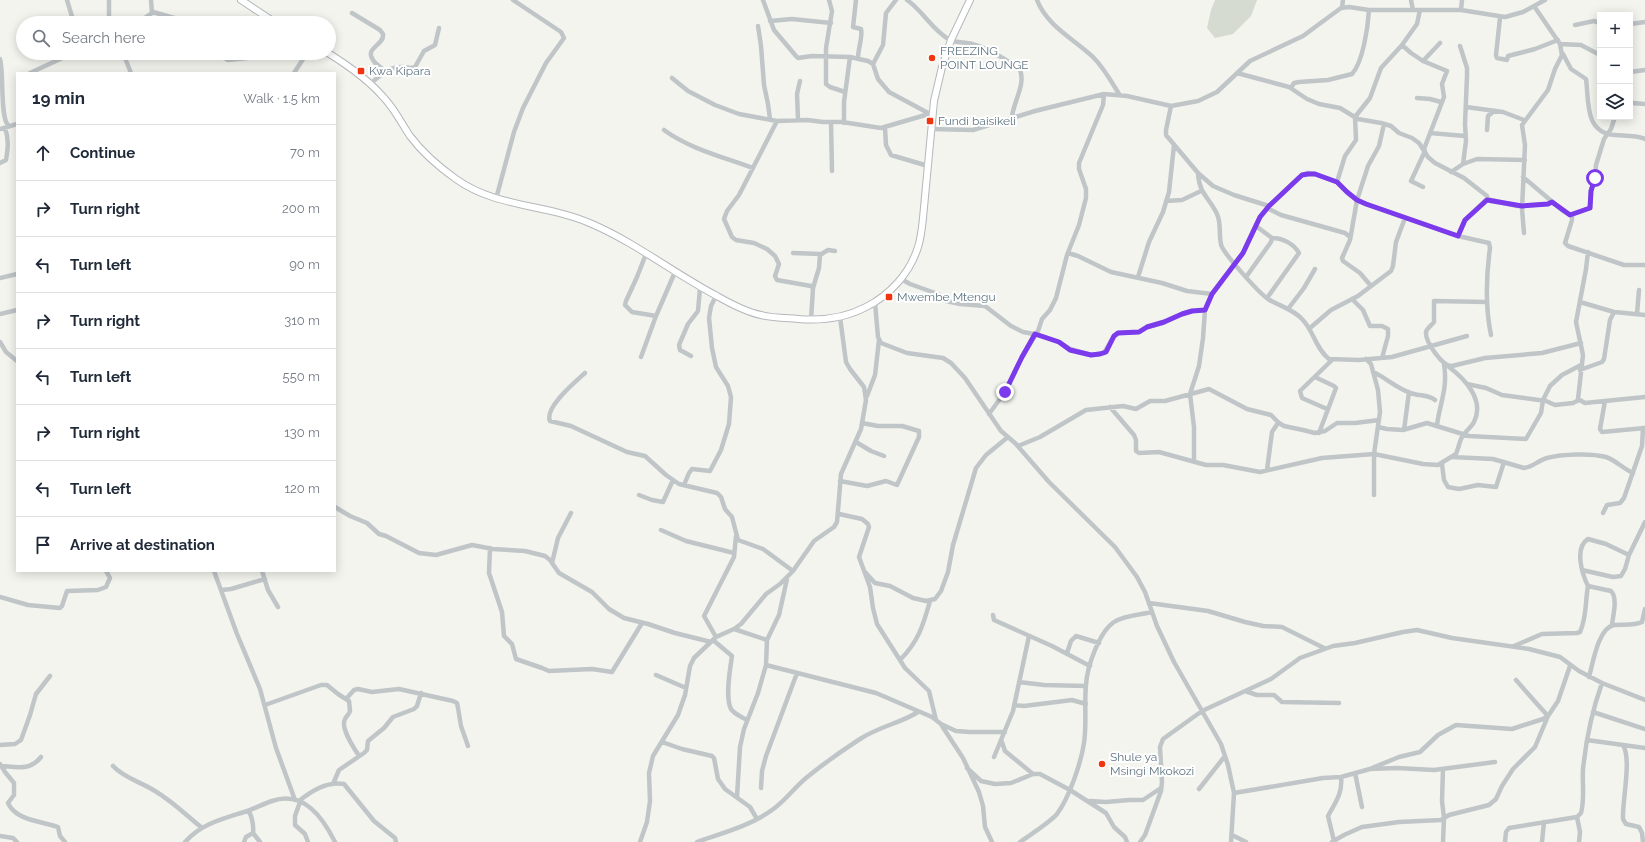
<!DOCTYPE html>
<html lang="en">
<head>
<meta charset="utf-8">
<style>
	:root { --surface:#fff; --page:#f6f6f7; --text:#1f2937; --muted:#747a83; --line:#e0e1e3 }
	body { margin:0; font-family:Raleway,sans-serif; background:var(--page); color:var(--text) }
	.controls { position:absolute; right:12px; top:12px; display:grid; overflow:hidden; border-radius:0px; box-shadow:0 2px 10px #0003 }
	.controls button { width:36px; height:36px; display:grid; place-items:center; padding:0; border:0; border-bottom:1px solid var(--line); background:var(--surface); color:var(--text); font:20px sans-serif }
	.stop { position:absolute; width:12px; height:12px; margin:-9px; border:3px solid #7c3aed; border-radius:50%; background:#fff }
	.stop.end { background:#7c3aed; border-color:#fff; box-shadow:0 1px 4px #0008 }
	.list { margin:0; padding:0; list-style:none }
	h2 { display:flex; justify-content:space-between; align-items:center; height:52px; margin:0; padding:0 16px; font-size:17px }
	h2 small { font-size:13px; font-weight:400; color:var(--muted) }
	.list li { display:grid; grid-template-columns:26px 1fr auto; gap:12px; align-items:center; box-sizing:border-box; height:56px; padding:0 16px; border-top:1px solid var(--line) }
	.list b { display:block; font-size:15px; white-space:nowrap }
	.list em { font-size:13px; font-style:normal; color:var(--muted) }
	.icon { flex:none; width:22px; height:22px; fill:none; stroke:currentColor; stroke-width:2; stroke-linecap:round; stroke-linejoin:round }
	.map { position:relative; flex:none; width:1645px; height:842px; overflow:hidden }
	.search { position:absolute; background:var(--surface); box-shadow:0 2px 10px #0003; left:16px; top:16px; width:320px; height:44px; display:flex; align-items:center; gap:10px; box-sizing:border-box; padding:0 14px; border-radius:22px; color:var(--muted); font-size:15px }
	.panel { position:absolute; background:var(--surface); box-shadow:0 2px 10px #0003; left:16px; top:72px; width:320px; height:500px; border-radius:0px }
	.map>svg:first-child { display:block }
</style>
</head>
<body>
<div class="map">
<svg width="1645" height="842" viewBox="0 0 1645 842">
	<rect width="100%" height="100%" fill="#f4f4ef"/>
	<path fill="#d5dbd0" d="M1215,0H1257L1251,16L1233,34L1215,38L1207,28L1211,10Z"/>
	<g fill="none" stroke-linecap="round" stroke-linejoin="round">
		<g stroke="#b3b8bb" stroke-width="8">
			<path id="major" d="M241,0L276,23
				M328,53C349,66 369,80 385,99C395,110 402,124 410,136C422,152 439,167 456,179C496,208 548,204 592,224C636,243 675,274 717,296C731,304 746,312 761,315C773,318 786,318 798,319C822,321 845,318 866,307C890,295 910,273 918,247C921,238 922,228 923,218L934,101L942,67L951,40L970,0"/>
		</g>
		<path stroke="#c0c5c8" stroke-width="4.5" d="M67,0L74,23
			M763,0L774,30L796,56L798,58L812,56L850,57L868,61L873,64L878,79L889,92L930,114
			M829,0L832,11L826,48V84L830,87L845,92
			M856,0L853,27L861,29C863,36 858,49 858,58
			M907,0C923,11 933,31 950,40C956,43 965,42 972,44C987,48 1008,60 1020,70C1026,84 1013,103 1012,117
			M1037,0C1047,26 1074,39 1093,57C1104,68 1111,81 1119,94
			M1411,0L1413,10
			M1342,8L1343,0
			M1420,10L1417,24L1402,45L1411,53L1423,61L1447,71L1442,84L1444,97L1424,149
			M1461,10L1462,0
			M153,12L192,23
			M352,13L380,30L383,34C385,45 364,48 373,60C376,65 381,67 385,71
			M1500,18L1496,55L1497,58L1507,60L1508,56L1535,49L1558,40
			M770,21L792,19L831,23
			M109,23V0
			M137,23L152,13L151,0
			M199,23L206,22L212,19L216,23
			M1630,24L1645,22
			M1575,25L1594,21L1600,23
			M758,26L761,46L764,85L768,104L770,119
			M1560,44L1581,45L1600,55
			M1460,46L1467,68V76L1465,124L1466,141L1463,164
			M123,53L131,73
			M223,53V57L228,60L247,58L250,53
			M1563,54L1571,69L1586,79C1589,100 1584,133 1615,135C1625,136 1635,135 1645,139
			M0,59C4,73 0,118 8,125
			M1423,61L1440,43
			M873,64L883,45L886,13L896,0
			M1630,72L1645,70
			M30,73L73,53
			M294,73L307,53
			M1237,73L1289,87L1307,99L1319,104L1340,108L1358,119L1381,123L1391,126L1399,133L1412,138L1419,143L1428,157L1435,163L1464,178L1487,196V199L1465,220L1458,236
			M672,78L688,91L715,105L739,114L777,121L807,120L823,122H842L881,128L929,114
			M370,84C381,75 388,67 402,67C407,67 411,69 415,67L424,51L435,45L439,28
			M1291,88L1294,83L1299,82L1328,80L1352,74C1363,62 1368,27 1369,10
			M1417,98L1430,99L1441,102
			M1632,103L1645,104
			M1171,106L1166,130V135L1198,173L1213,186L1234,195L1269,206
			M1466,107L1503,112L1524,120
			M798,120L797,94L800,81
			M777,121L739,195L727,211L724,219L732,237L736,240L754,243L767,249L775,256L779,264L775,276L777,280L811,286L813,288L811,320
			M831,122L832,171
			M844,123V102L850,57
			M885,128L886,145L891,155L928,166
			M0,129L17,124
			M931,129L973,130L1035,111L1104,94L1127,96L1171,106L1198,101L1217,92L1250,61L1303,36L1341,8L1349,7L1369,10H1461L1505,17L1523,12L1545,0
			M664,130C690,149 723,157 753,168
			M1487,130L1488,116L1494,111
			M1430,133L1465,136
			M0,163L6,160C8,148 9,139 5,128
			M1451,172L1463,164L1477,159L1525,160
			M1198,173C1199,194 1209,197 1217,214C1222,224 1218,240 1222,247C1227,257 1258,292 1268,299C1279,306 1293,309 1302,319C1314,331 1315,348 1329,359L1359,360L1392,357L1467,336
			M1523,177L1562,210L1572,216V220L1565,243L1568,246L1624,265H1645
			M1337,182L1345,156L1356,140L1355,117L1370,98L1381,68L1402,45
			M1423,187L1411,181L1425,151
			M496,199L514,132L523,108L546,63L564,38L561,32L513,0
			M1487,199L1517,206L1547,204L1552,202
			M1166,201L1182,200L1201,191
			M1267,208L1281,215L1345,233L1350,237
			M1570,215L1590,208L1591,191L1595,179L1596,165L1604,139L1611,129L1615,117
			M1524,233L1522,209L1525,145L1522,125L1548,90L1555,69L1562,55L1560,44L1534,6
			M1588,252L1586,269L1576,322L1583,355L1578,399L1585,403L1645,397
			M793,253L821,254
			M1068,253L1078,256L1111,272L1162,283L1187,291L1212,294
			M646,254L637,277L626,301L625,305L632,312L656,316
			M1138,277L1149,242L1163,212L1169,192L1174,145
			M1246,277L1271,242L1272,238L1256,226
			M0,278L17,274
			M901,279L910,284L938,294L946,301L960,304L985,306L1011,326L1023,332L1039,335L1059,342L1070,349L1091,355L1104,353L1114,336L1118,333L1139,332L1147,327L1163,323L1182,314L1192,311L1205,310
			M1371,286L1360,273L1343,261L1342,258L1350,240L1357,200L1368,166L1379,146L1384,124
			M813,288L819,268L820,255L828,250L835,251
			M1267,298L1299,253C1294,244 1283,238 1272,238
			M1352,299L1363,310L1370,326H1382L1388,329V336L1382,358
			M1487,302L1434,301V322C1432,325 1427,328 1426,332C1425,342 1443,367 1452,366L1485,358L1542,353L1581,343
			M1580,302L1614,312L1645,315
			M875,303L878,337L881,343L907,353L943,358L951,363L965,378L1001,431L1015,443L1049,482L1115,547L1137,577L1145,592L1157,626L1174,662L1221,744L1228,765L1234,793L1231,842
			M1288,309L1304,288L1315,269
			M0,314L17,310
			M1637,314L1639,290
			M1310,328L1331,310L1358,296L1391,271L1393,266L1396,242L1405,218
			M0,342L6,352L17,361
			M691,356L680,350L679,345L688,324L698,311L700,288
			M641,357L656,316L675,272
			M1366,359L1371,364L1378,390L1380,412L1374,454V495
			M1580,370L1602,362L1604,359L1610,320L1614,312
			M1373,372C1387,378 1398,390 1414,394C1421,396 1429,395 1435,400
			M585,373C576,381 544,408 550,421L571,426L627,452L645,456L666,475L679,484L717,493L721,497L725,509L732,517L738,540L763,549L793,571
			M1315,377L1334,386L1336,388L1319,433
			M1467,384L1486,388L1502,395L1546,401L1555,405L1573,403L1579,400
			M867,396L875,375L879,340
			M1605,401L1600,429L1602,432L1645,428
			M1110,407L1134,435L1136,440V451L1139,453L1159,452L1206,465H1223L1260,472L1322,458L1374,454L1423,464L1438,465L1456,454C1458,449 1459,444 1461,439C1464,432 1471,428 1474,422C1485,400 1465,379 1449,367
			M1327,409L1302,398L1300,391L1332,360
			M989,414L1005,392L1022,357L1038,331L1042,319L1050,310L1056,298L1067,255L1079,225L1086,198V189L1079,169V163L1103,105L1104,94
			M1437,425C1440,402 1448,389 1444,364
			M1378,427L1387,429L1403,430L1427,423L1469,436L1526,439L1541,413L1543,400L1550,386L1562,375L1581,365
			M1404,430L1409,392
			M856,442L871,451L884,456
			M1018,446L1040,437L1086,410L1123,406L1136,409L1150,401H1165L1209,389L1247,409L1271,415L1279,423L1284,426L1303,430L1315,433L1325,431L1337,423H1355L1379,420
			M1452,457L1493,459L1524,468C1533,467 1539,460 1547,458C1562,454 1591,453 1606,457C1615,460 1624,469 1633,473
			M1194,461V427L1190,394L1199,366L1203,338L1205,310L1212,294L1243,253L1260,217L1269,206L1290,186L1302,175L1308,173L1315,174L1337,182L1347,192L1357,200L1366,204L1458,236L1489,243L1490,248C1486,277 1485,306 1491,335
			M1442,464L1444,480L1448,487L1459,489L1478,485L1496,487L1504,462
			M1267,470L1272,432L1278,423
			M840,481L867,486L886,481L897,485L919,437V431L902,426H878L862,423
			M684,485L689,473L692,469L710,471L721,450L729,424L731,397L728,386L716,367L712,348L709,318L711,306L716,296
			M639,495L652,500L663,502L673,480
			M335,507L350,516L367,523L379,534L386,536L419,553L436,555L472,545L493,549L525,551L545,556L550,560L559,573L592,592L609,609L624,618L648,624L675,633L711,642
			M1603,513L1607,505L1620,503L1624,498L1642,446L1643,428
			M839,514L862,519L868,524L869,527L859,557L870,587L873,608L877,624L905,668L929,691L936,720
			M661,530L686,541L734,553
			M490,548L489,573L502,612L504,636L512,644L516,659L542,668L549,671L592,669L612,672L642,623
			M552,563L558,538L571,513
			M1582,570L1613,577L1621,576L1625,569L1629,555L1645,522
			M214,571L237,634L260,689L276,748L295,800
			M262,571L268,590L278,607
			M865,572L875,583L890,586L913,598L926,601L935,599L941,591L948,572L953,545L976,468L986,455L1008,437
			M222,590L231,589L265,579
			M0,597L28,605L60,608L62,606L67,591L98,590L106,587L110,578L106,571
			M1149,603L1208,611L1245,622L1263,626L1282,627L1324,648
			M993,615L994,620L1052,646L1090,666
			M1612,625C1613,615 1618,598 1611,591L1588,586C1582,574 1574,548 1588,539L1606,544L1629,555
			M734,629L767,640
			M716,637L704,616L734,557L736,536
			M713,640L732,656C730,669 725,698 731,709C734,714 742,717 747,720
			M1514,646L1542,634L1577,633L1580,632C1587,617 1585,602 1588,586
			M1067,653L1071,641L1076,636L1099,643
			M900,660C918,642 923,626 930,601
			M766,665L876,693L932,717L941,724L956,731L970,732H1005
			M656,675L686,688
			M1589,677C1593,663 1598,628 1614,625C1623,624 1634,626 1642,622L1645,609
			M1019,682L1044,685L1085,686
			M1245,691L1257,695H1274L1282,702L1339,703
			M346,699L354,690L358,689L372,692L399,689L453,701L457,703L458,708L461,726L468,746
			M265,705L321,685H327L338,694L349,701L350,711C349,715 346,716 345,719C340,728 354,748 359,756
			M1014,705L1024,706L1072,700L1086,704
			M1593,712L1645,729
			M942,726L963,758L979,792L983,806L985,827L992,842
			M1587,740L1645,748
			M662,742L682,749L712,756L714,758L718,779L725,789L750,807L757,819
			M1002,742L1005,751L1033,774
			M0,745L15,744L21,740L30,715L36,694L50,676
			M1623,745C1632,759 1622,801 1623,819L1626,824L1639,827L1642,833L1643,842
			M994,757L1013,711L1029,636
			M0,764L5,772L14,783V795L8,803C16,821 42,821 58,827L60,836L65,842
			M1,766C17,767 30,771 41,757
			M113,766C124,778 141,782 155,791C172,801 186,815 201,827
			M967,768L981,781L995,784L1011,783L1033,774H1040L1070,790L1106,813L1114,827L1125,837L1127,842
			M1372,768L1399,757L1420,752L1438,735L1456,725L1512,729L1543,719L1548,716L1558,701L1570,666
			M1355,773L1362,807
			M333,784L339,770L364,753L367,750L368,741L384,728L393,717L414,709L417,706L421,693
			M761,788L762,771L766,756L797,673
			M1199,789L1225,756
			M1234,793L1323,778L1341,777L1370,769L1397,768L1434,770L1495,762
			M737,797L740,747L744,729L758,693L766,665L767,640L779,615L787,579
			M299,801C311,791 328,781 344,784L374,821L395,838L396,842
			M1090,801L1106,802L1129,800H1143L1161,788
			M300,802L295,816V825L305,834L308,842
			M1577,817L1580,832L1579,842
			M253,833L260,842
			M1232,835L1246,842
			M0,836L13,838L17,842
			M1334,841L1328,816C1335,803 1343,793 1341,777
			M185,842C201,824 222,819 244,812C254,809 263,804 272,801C304,790 323,818 335,842
			M244,842L246,837L253,833C254,825 252,818 249,811
			M640,842L647,822L650,801L649,773L653,756L678,715L685,695L690,666L694,658L716,637L734,629L741,624L766,594L780,584L793,571L814,541L834,527L837,522L841,474L861,429L866,400L864,387L850,369L846,362L840,317
			M697,842C722,833 750,826 772,810C785,801 794,788 806,778C822,765 843,750 860,739C880,726 901,723 918,712
			M1020,842C1030,835 1049,823 1057,814C1069,798 1081,763 1084,743C1087,723 1084,704 1086,685C1087,667 1099,632 1114,622C1125,615 1140,615 1152,612
			M1140,842L1145,835L1161,791L1162,782L1160,747L1163,739L1202,711L1271,679L1300,658L1333,646L1355,643L1403,632L1417,630L1452,638L1529,649L1560,657L1579,671L1602,683L1645,700
			M1332,842L1344,835L1362,827L1399,822L1441,820L1449,815L1489,805L1496,799L1502,786L1513,769L1535,747L1548,716L1538,705L1516,680
			M1443,842L1444,818L1442,801L1443,769
			M1505,842L1506,832L1509,828L1577,817L1581,813C1585,799 1582,783 1583,769C1586,740 1592,711 1602,683
			M1542,842L1544,822"/>
		<use href="#major" stroke="#fff" stroke-width="6"/>
	</g>
	<g fill="none" stroke-linecap="round" stroke-linejoin="round">
		<path stroke="#7c3aed" stroke-width="5" d="M1005,392L1022,357L1035,334L1059,342L1070,350L1091,355L1100,354L1106,352L1114,336L1118,333L1139,332L1147,327L1164,322L1182,314L1192,311L1205,310L1212,294L1243,253L1260,217L1269,206L1302,175L1308,174H1315L1337,182L1347,192L1357,200L1366,204L1458,236L1465,220L1487,200L1522,206L1548,204L1552,202L1570,215L1590,208L1591,191L1595,178"/>
	</g>
	<g fill="#f23511" stroke="#fff" stroke-width="1.5">
		<circle cx="932" cy="58" r="4"/>
		<rect x="357" y="67" width="8" height="8" rx="2"/>
		<rect x="926" y="117" width="8" height="8" rx="2"/>
		<rect x="885" y="293" width="8" height="8" rx="2"/>
		<circle cx="1102" cy="764" r="4"/>
	</g>
	<g text-anchor="middle" dominant-baseline="central" stroke-width="4" stroke-linejoin="round" paint-order="stroke">
		<g font-size="12" fill="#607683" stroke="#fff" text-anchor="start">
			<text x="940" y="51">FREEZING<tspan x="940" dy="14">POINT LOUNGE</tspan></text>
			<text x="369" y="71">Kwa Kipara</text>
			<text x="938" y="121">Fundi baisikeli</text>
			<text x="897" y="297">Mwembe Mtengu</text>
			<text x="1110" y="757">Shule ya<tspan x="1110" dy="14">Msingi Mkokozi</tspan></text>
		</g>
	</g>
</svg>
<div class="controls">
<button>+</button>
<button>−</button>
<button><svg class="icon" aria-label="layers" viewBox="0 0 24 24"><path d="M12 4l9 5-9 5-9-5zM3 14l9 5 9-5"/></svg></button>
</div>
<div class="stop" style="left:1595px;top:178px"></div>
<div class="stop end" style="left:1005px;top:392px"></div>
<div class="search"><svg class="icon" aria-label="search" viewBox="0 0 24 24"><circle cx="10" cy="10" r="6"/><path d="M15 15l6 6"/></svg>Search here</div>
<section class="panel">
<h2>19 min<small>Walk · 1.5 km</small></h2>
<ul class="list">
<li><svg class="icon" aria-label="ahead" viewBox="0 0 24 24"><path d="M12 20V5M6 11l6-6 6 6"/></svg><div><b>Continue</b></div><em>70 m</em></li>
<li><svg class="icon" aria-label="right" viewBox="0 0 24 24"><path d="M7 20v-9h11M14 6l5 5-5 5"/></svg><div><b>Turn right</b></div><em>200 m</em></li>
<li><svg class="icon" aria-label="left" viewBox="0 0 24 24"><path d="M17 20v-9H6M10 6l-5 5 5 5"/></svg><div><b>Turn left</b></div><em>90 m</em></li>
<li><svg class="icon" aria-label="right" viewBox="0 0 24 24"><path d="M7 20v-9h11M14 6l5 5-5 5"/></svg><div><b>Turn right</b></div><em>310 m</em></li>
<li><svg class="icon" aria-label="left" viewBox="0 0 24 24"><path d="M17 20v-9H6M10 6l-5 5 5 5"/></svg><div><b>Turn left</b></div><em>550 m</em></li>
<li><svg class="icon" aria-label="right" viewBox="0 0 24 24"><path d="M7 20v-9h11M14 6l5 5-5 5"/></svg><div><b>Turn right</b></div><em>130 m</em></li>
<li><svg class="icon" aria-label="left" viewBox="0 0 24 24"><path d="M17 20v-9H6M10 6l-5 5 5 5"/></svg><div><b>Turn left</b></div><em>120 m</em></li>
<li><svg class="icon" aria-label="arrive" viewBox="0 0 24 24"><path d="M6 21V4h12l-3 4 3 4H6"/></svg><div><b>Arrive at destination</b></div></li>
</ul>
</section>
</div>
</body>
</html>
